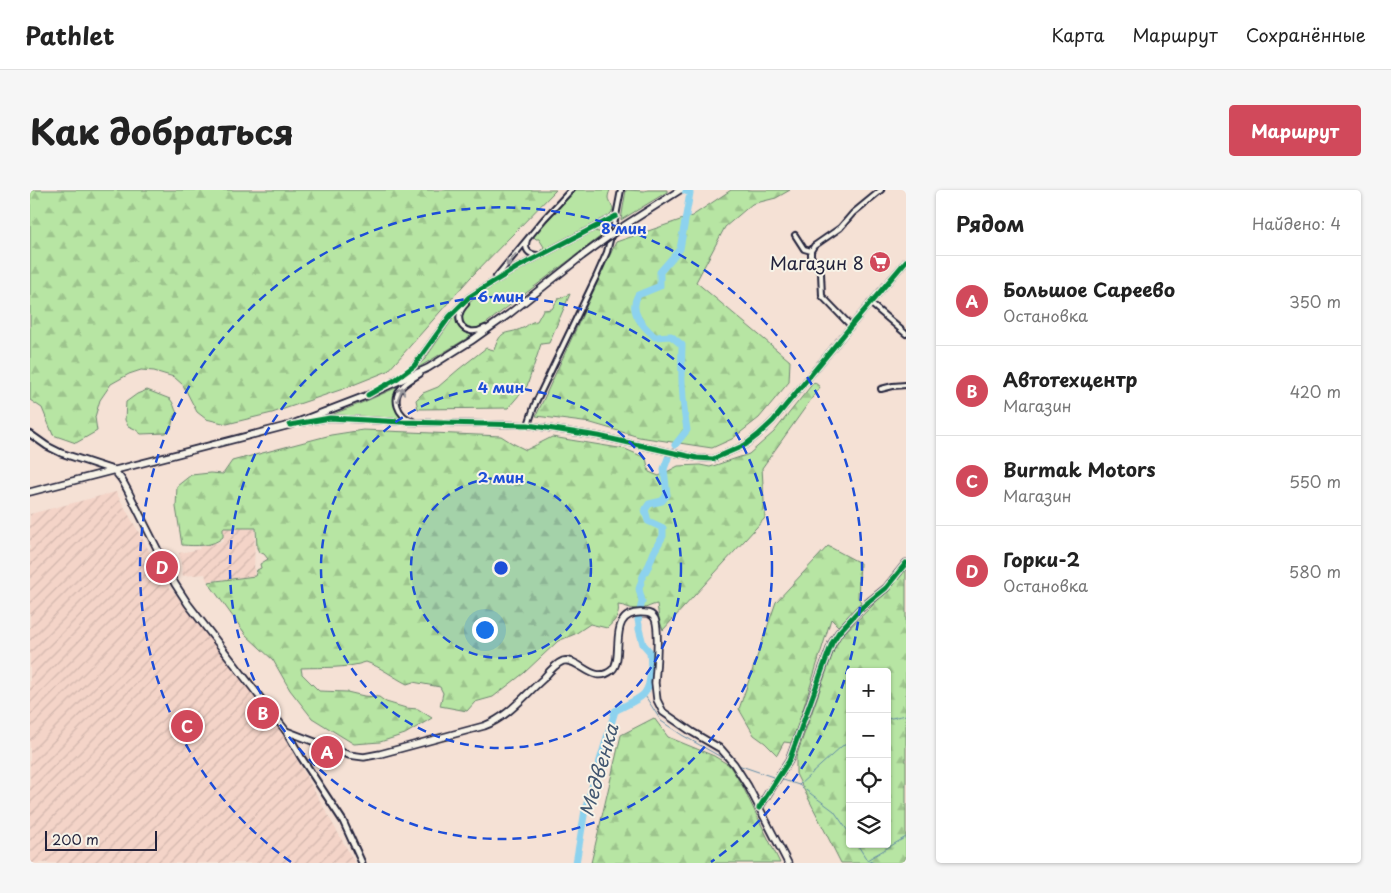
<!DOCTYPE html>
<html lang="ru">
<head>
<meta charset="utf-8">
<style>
	:root { --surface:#fff; --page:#f6f6f6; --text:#222; --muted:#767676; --line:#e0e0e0; --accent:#d1495b }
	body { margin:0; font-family:"Playpen Sans",sans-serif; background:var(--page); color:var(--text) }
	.controls { position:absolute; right:15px; bottom:15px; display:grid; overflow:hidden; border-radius:5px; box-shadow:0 1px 4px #0004 }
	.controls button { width:45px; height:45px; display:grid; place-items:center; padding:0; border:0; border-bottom:1px solid var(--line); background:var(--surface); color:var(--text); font:25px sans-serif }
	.scale { position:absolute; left:15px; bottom:12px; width:112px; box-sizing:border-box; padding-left:5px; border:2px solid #22223b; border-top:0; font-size:14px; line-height:18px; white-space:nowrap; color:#22223b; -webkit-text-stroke:4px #f7f3e8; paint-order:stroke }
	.you { position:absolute; left:454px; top:439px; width:18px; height:18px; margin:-12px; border:4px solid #fff; border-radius:50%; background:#1a73e8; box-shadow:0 0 0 8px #1a73e833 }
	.badge { display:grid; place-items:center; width:32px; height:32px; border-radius:50%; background:var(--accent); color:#fff; font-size:16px; font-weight:700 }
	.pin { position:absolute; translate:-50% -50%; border:2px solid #fff; box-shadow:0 1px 5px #0006 }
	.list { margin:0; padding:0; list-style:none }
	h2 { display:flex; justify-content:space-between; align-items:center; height:65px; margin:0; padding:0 20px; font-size:21px }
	h2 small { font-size:16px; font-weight:400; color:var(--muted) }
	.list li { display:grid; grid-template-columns:32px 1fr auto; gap:15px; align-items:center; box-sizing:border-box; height:90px; padding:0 20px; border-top:1px solid var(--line) }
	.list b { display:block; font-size:19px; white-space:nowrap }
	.list p { margin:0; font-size:16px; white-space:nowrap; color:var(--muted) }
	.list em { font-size:16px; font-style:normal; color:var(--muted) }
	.icon { flex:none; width:28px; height:28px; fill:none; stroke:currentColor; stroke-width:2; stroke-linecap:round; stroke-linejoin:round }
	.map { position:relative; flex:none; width:876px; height:673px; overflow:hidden; border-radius:5px }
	header { display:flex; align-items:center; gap:30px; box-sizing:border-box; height:70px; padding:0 25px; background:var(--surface); border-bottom:1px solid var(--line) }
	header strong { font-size:24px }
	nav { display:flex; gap:28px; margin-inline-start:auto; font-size:18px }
	.intro { display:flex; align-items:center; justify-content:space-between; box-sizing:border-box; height:120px; padding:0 30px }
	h1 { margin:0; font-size:35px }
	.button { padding:12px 22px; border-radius:5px; background:var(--accent); color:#fff; font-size:18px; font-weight:700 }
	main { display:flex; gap:30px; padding:0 30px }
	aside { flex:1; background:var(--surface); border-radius:5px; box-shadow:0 1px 4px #0004 }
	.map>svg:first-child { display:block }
</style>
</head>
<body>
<header>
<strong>Pathlet</strong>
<nav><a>Карта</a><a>Маршрут</a><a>Сохранённые</a></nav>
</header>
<div class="intro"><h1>Как добраться</h1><a class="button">Маршрут</a></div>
<main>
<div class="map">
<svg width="876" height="673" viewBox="0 0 876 673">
	<defs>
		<pattern id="industrial-furrows" width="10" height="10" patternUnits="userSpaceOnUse" patternTransform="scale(1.25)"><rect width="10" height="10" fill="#f4d4c8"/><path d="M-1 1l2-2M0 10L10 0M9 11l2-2" fill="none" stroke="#d1b6ad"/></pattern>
		<pattern id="forest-firs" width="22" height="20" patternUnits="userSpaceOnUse" patternTransform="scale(1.25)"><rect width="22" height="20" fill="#b7e5a3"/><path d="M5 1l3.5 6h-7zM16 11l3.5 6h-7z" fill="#9dc48d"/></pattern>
	</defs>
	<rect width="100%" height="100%" fill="#f5e1d5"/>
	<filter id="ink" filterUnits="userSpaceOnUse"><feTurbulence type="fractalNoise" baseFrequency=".02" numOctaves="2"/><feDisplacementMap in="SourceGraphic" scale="10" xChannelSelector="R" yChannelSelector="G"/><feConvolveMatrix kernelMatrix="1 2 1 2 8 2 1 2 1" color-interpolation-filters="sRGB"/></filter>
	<g filter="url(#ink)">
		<path fill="url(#industrial-furrows)" d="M86,302L139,396L245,531L325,673H0V324Z
			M193,338L225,339L224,386L177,391L175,384L153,386L149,363L170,359L169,357L194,351Z"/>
		<path fill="#b7e5a3" stroke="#6c846f" d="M546,0H580C579,3 578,5 578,8C580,17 588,17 578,26L511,61H510L514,57L509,49H506L503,46Z
			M596,0L614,1L618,0H637V2L591,30Z
			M563,41L575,43L450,138C445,139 440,140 436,136C432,132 430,127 432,122C441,101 539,54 563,41Z
			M426,124C425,137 432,144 444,144L381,182L395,169Z
			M370,196C361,208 362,220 373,230L301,225L334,212Z"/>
		<path fill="url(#forest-firs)" stroke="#6c846f" fill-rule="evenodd" d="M0,0H526L440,88L358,181L313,199L242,223L197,234L176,229L167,222L153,195L144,187L124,181L111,180L99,184L81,194L70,210L65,227L67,241L46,253L23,245L12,218L0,210Z
			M701,0H760L746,8L722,14L695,37L666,92L760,171L759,192L729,228L702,249L682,258L609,247L561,233L506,226L586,52L662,26Z
			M540,104L519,153L511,154L497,196L478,218L388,219L386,210L393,203L408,197L429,179L456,158L464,160C472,137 475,146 493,138C499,135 499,132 507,131L513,120L522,119L528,109Z
			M784,192L790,197L732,278L735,328L633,440L629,429L627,414C620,415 615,420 606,419C600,419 594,415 588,415C590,426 585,431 577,438L560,434L545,444L528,451L494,483L463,507L445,512L437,521L410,516L413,503L410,497L383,492L377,494C363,487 351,477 336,472C315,479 293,477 271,478L272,484L289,501L317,502L334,506L349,507L356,512L376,518L388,519L402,528L375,544L350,552L324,554L282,528L260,500L243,470L216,445L178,392L225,386L227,380L231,378L230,374L238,369L234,364L229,362L227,358L226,338H193V347C183,357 166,356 152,355L146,317L147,296L161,285L180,283L193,284L202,271L301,245L333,240L471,246L482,253L496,260L522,247L595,259L616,268L619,282L629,286L648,276L670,275L680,277L719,264L744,242Z
			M117,200L140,209C144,213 144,218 147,223L143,229L141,239L136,243L111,244L105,239L98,236L95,230L96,212L107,204Z
			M798,356L830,373L828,407L832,414L808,436L801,429L767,539L762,553L754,552L747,565L735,553L724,545L709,519L746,412Z
			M876,379V673H811L766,584V567L804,460L811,446L841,417ZM820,482H857V654H820Z
			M624,528L638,547L684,566L699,575L712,595L750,673H561L591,545Z"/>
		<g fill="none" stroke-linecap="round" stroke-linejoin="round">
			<path stroke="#628ca6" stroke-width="1" d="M614,504L631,531L652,545L698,571
				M857,529L876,525
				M708,575L746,588
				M750,589L769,595L804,621L820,644
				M769,595L812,556L820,553
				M827,654L837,670L844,673
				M837,670L876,647"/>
			<path stroke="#8dd2ee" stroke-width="7" d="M645,255L657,240C652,212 651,184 652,155L641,146L625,147C613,136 598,122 608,105L630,96V82L650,59L660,3L654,0
				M546,673L555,620L585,521C594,516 606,511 613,505C622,496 621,473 620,462L613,454L609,439V435L608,430L612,411L609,399L613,386L619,375L624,362L633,346V338L618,331L615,320L619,314L632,311L637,305L634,279L638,268"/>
			<g stroke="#22223b" stroke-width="8">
				<path id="minor" d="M765,45L774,59L781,61
					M497,50C494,59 498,65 508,65
					M466,87L514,29L541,0
					M840,113L876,144
					M436,114C420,130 435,149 455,138
					M821,136L792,106L791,83L781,66V61L784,56L810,38L823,23L851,0
					M363,191L377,182L384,176L420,126L439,107L450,100L488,77L586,26
					M851,199L863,196L876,195
					M383,231C367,226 361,208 373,196C378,191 385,187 390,184
					M271,233L300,228L372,232L498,235L568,246L667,268L683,269L715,255L728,245L743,231L821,136L876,71
					M498,235L505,214L566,87L577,62L586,26L591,0"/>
			</g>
			<g stroke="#22223b" stroke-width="9">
				<path id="tertiary" d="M0,244L17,256L31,263L83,280
					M256,541L271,567L313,631L332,673
					M729,618L746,591L759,571L802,453L809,442L830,419L856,398L876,373"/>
			</g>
			<g stroke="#22223b" stroke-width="9">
				<path id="secondary" d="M84,280L92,290L98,301L145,394L158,414L256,541L319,565L334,567L350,564L454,536C478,527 494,506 513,489C518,483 525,474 533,471C549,467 563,496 582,480C596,467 574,419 615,423C619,423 623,425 625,429C630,441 626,479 625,493L627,510L633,522L662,542L691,559L704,574L718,596L758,673
					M0,302L260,235L338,205L398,178L441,151L479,124L552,66"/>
			</g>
			<use href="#minor" stroke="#f7f3e8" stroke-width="4"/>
			<use href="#tertiary" stroke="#f7f3e8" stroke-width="5"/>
			<use href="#secondary" stroke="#f7f3e8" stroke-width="5.5"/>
			<g stroke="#22223b" stroke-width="9" stroke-linecap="butt">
				<path id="secondary-bridge" d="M552,66L589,39L650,0"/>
			</g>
			<use href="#secondary-bridge" stroke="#f7f3e8" stroke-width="5.5"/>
			<g stroke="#f7f3e8" stroke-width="8">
				<path id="cycleway" d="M338,205L365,190L384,176L420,126L439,107L450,100L488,77L586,26
					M260,235L300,228L372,232L498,235L568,246L667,268L683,269L715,255L728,245L743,231L821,136L876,71
					M729,618L746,591L759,571L802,453L809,442L830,419L856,398L876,373"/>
			</g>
			<use href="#cycleway" stroke="#00873e" stroke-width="5"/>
		</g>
		<defs><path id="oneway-shaft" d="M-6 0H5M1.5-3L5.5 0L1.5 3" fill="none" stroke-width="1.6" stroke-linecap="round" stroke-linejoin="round" transform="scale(1.25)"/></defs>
		<g stroke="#97959a">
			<use href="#oneway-shaft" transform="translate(481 70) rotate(128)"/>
			<use href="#oneway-shaft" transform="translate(370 204) rotate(-68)"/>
		</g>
	</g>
	<circle cx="471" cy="378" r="90" fill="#1d4ed8" fill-opacity=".12"/>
	<g fill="none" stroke="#1d4ed8" stroke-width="2.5" stroke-dasharray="9 6">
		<circle cx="471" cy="378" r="90"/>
		<circle cx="471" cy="378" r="180"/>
		<circle cx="471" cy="378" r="271"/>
		<path d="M261 672A361 361 0 1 1 681 672"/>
	</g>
	<defs>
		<g id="supermarket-disc" transform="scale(1.125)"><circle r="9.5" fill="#d1495b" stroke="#f7f3e8"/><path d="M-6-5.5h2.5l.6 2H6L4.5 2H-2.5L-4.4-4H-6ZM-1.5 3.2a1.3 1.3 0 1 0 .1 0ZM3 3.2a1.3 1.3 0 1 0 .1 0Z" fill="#fff"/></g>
	</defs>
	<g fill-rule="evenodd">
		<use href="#supermarket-disc" x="850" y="72"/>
	</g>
	<g text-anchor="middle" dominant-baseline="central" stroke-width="4" stroke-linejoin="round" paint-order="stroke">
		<g font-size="18" fill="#22223b" stroke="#f7f3e8" text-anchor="end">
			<text x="834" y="72">Магазин 8</text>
		</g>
		<g font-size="19" font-style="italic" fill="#425771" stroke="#f7f3e8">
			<text transform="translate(568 580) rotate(-74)">Медвенка</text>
		</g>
	</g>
	<circle cx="471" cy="378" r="8" fill="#1d4ed8" stroke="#f7f3e8" stroke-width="2.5"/>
	<g font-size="15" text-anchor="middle" font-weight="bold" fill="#1d4ed8" stroke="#f7f3e8" stroke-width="4" stroke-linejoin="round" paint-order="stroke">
		<text x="594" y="44">8 мин</text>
		<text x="471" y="112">6 мин</text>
		<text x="471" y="203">4 мин</text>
		<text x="471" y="293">2 мин</text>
	</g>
</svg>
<div class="controls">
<button>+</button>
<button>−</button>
<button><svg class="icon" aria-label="locate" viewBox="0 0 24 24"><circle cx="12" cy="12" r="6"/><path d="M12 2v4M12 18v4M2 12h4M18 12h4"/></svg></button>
<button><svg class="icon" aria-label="layers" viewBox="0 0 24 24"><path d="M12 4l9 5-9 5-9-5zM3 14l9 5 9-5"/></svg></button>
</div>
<div class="scale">200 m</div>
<div class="you"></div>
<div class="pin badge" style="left:297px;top:562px">A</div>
<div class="pin badge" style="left:233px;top:523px">B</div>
<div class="pin badge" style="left:157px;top:536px">C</div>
<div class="pin badge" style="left:132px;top:377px">D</div>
</div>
<aside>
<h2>Рядом<small>Найдено: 4</small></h2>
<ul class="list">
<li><span class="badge">A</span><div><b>Большое Сареево</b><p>Остановка</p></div><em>350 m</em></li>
<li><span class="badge">B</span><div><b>Автотехцентр</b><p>Магазин</p></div><em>420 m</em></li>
<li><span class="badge">C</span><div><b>Burmak Motors</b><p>Магазин</p></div><em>550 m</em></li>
<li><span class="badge">D</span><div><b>Горки-2</b><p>Остановка</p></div><em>580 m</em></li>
</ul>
</aside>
</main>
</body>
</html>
